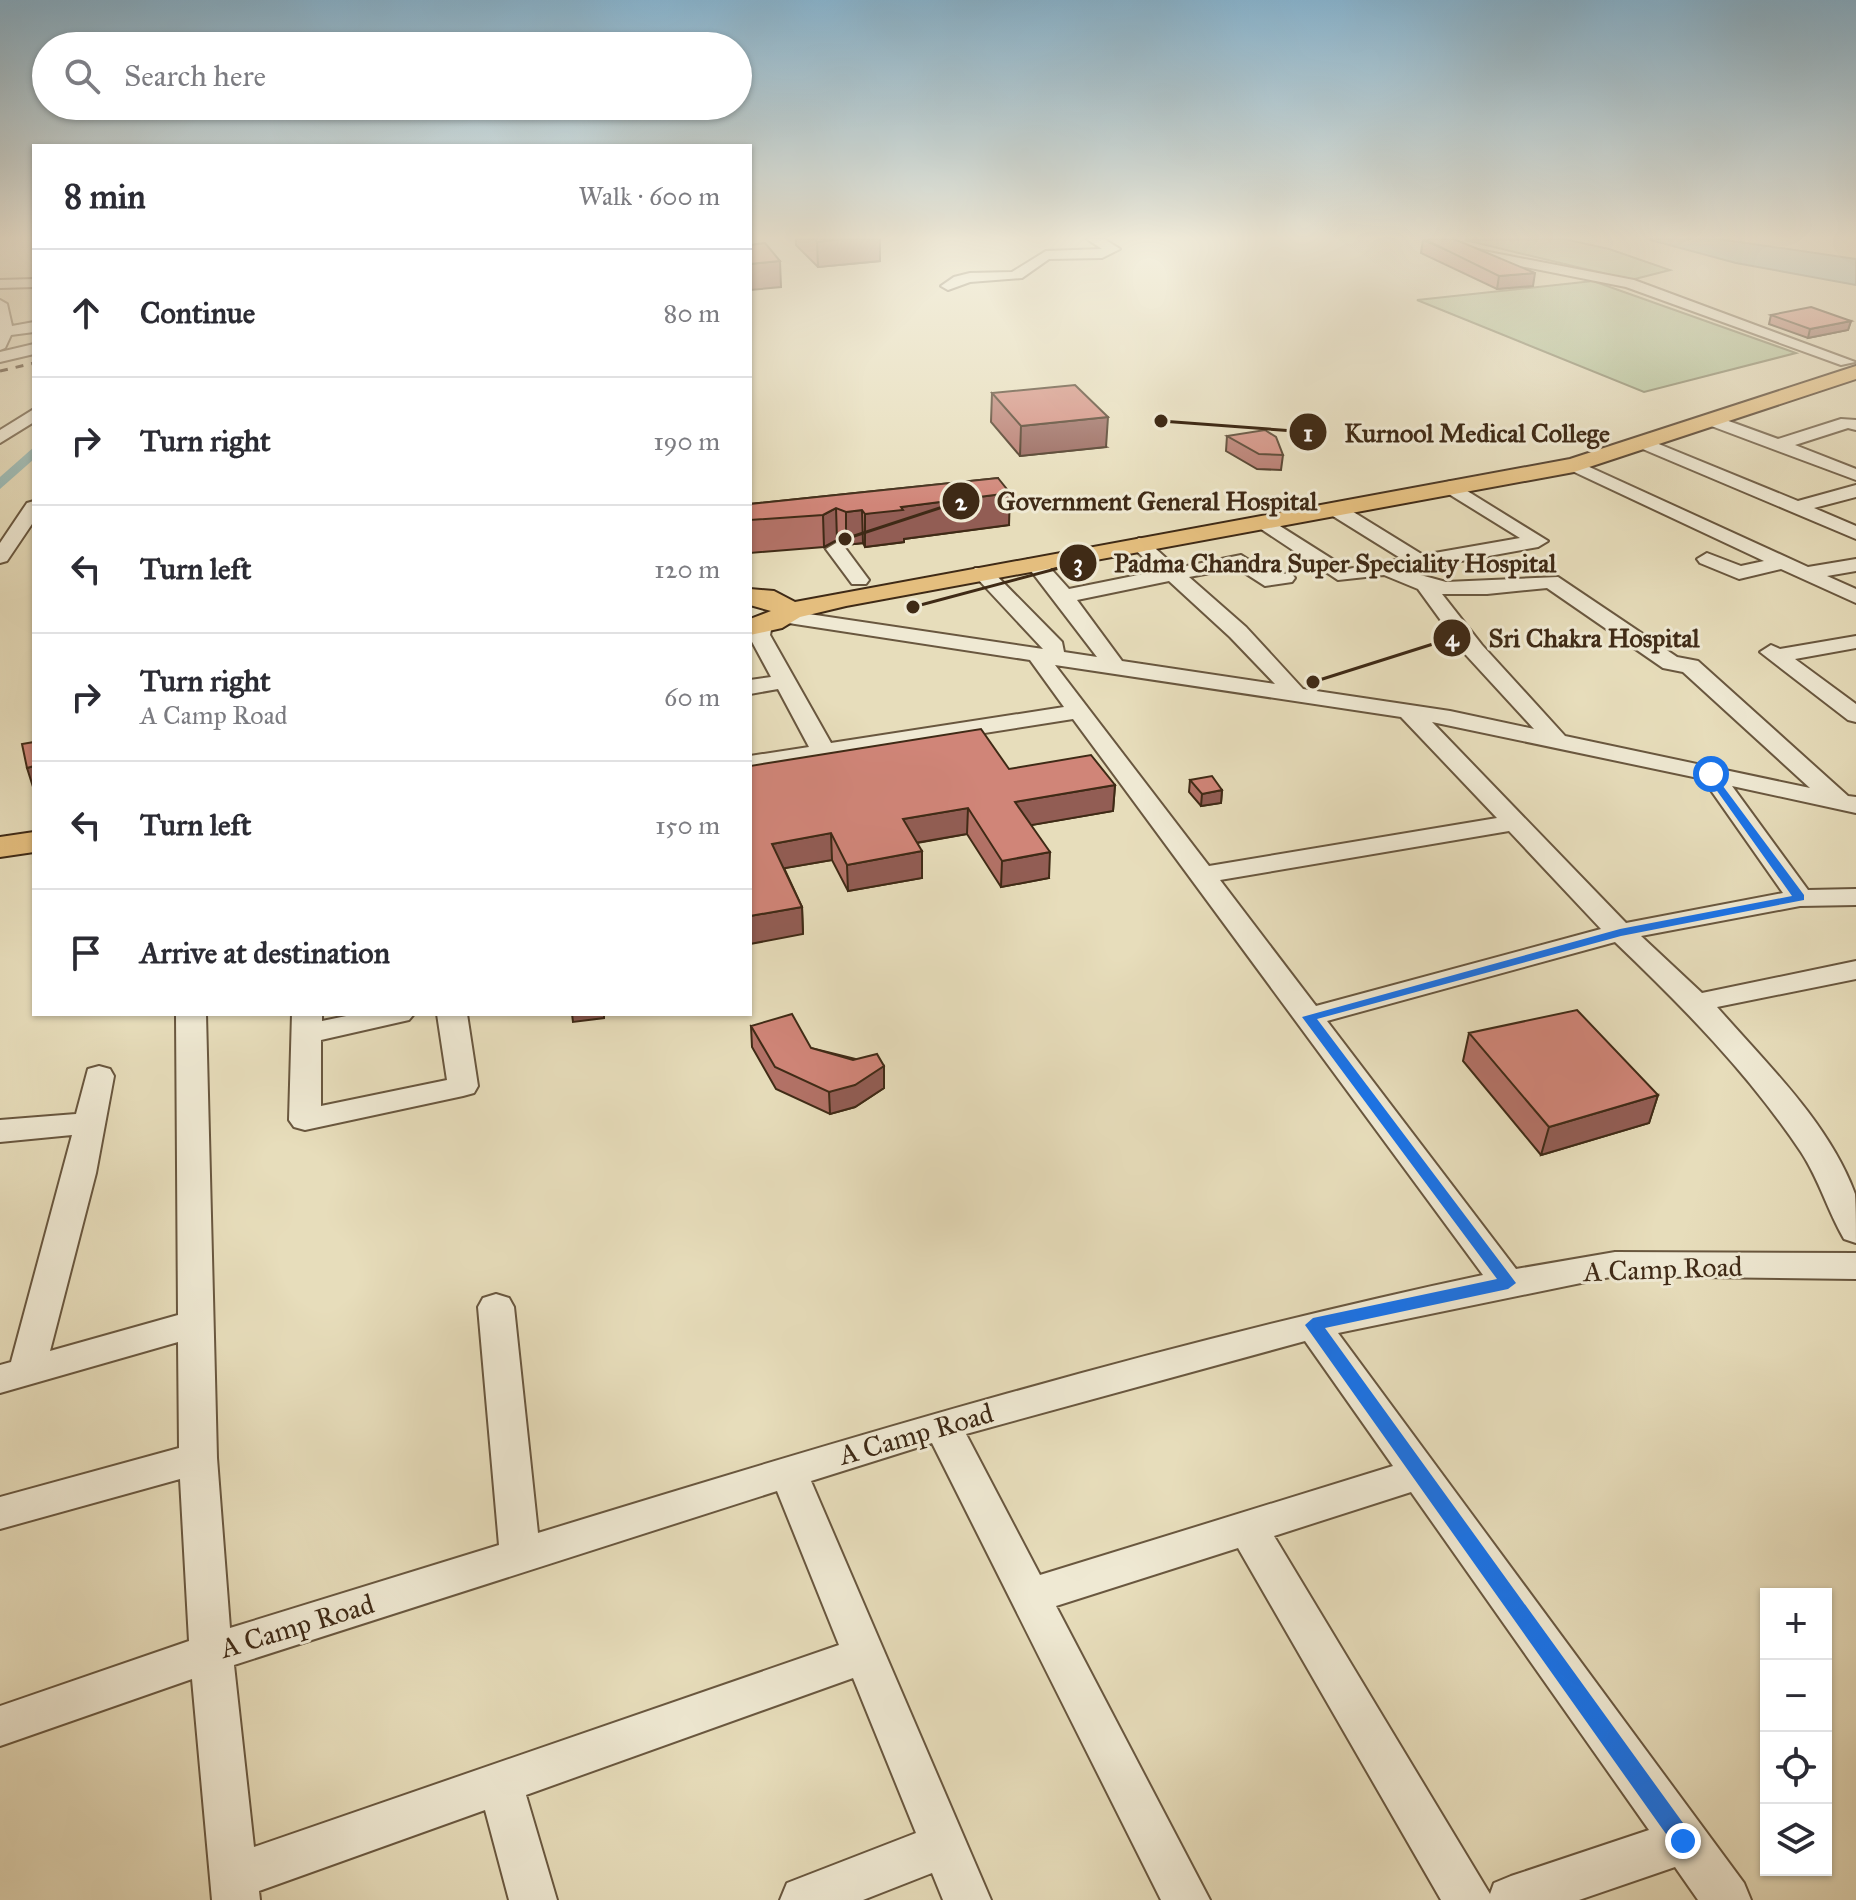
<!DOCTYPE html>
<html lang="en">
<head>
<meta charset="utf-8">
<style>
	:root { --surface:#fff; --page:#f7f7f7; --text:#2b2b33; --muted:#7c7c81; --line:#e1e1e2 }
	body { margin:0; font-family:"IM FELL Great Primer",serif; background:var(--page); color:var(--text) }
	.controls { position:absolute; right:24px; bottom:24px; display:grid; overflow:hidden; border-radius:0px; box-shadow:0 2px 6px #0004 }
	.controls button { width:72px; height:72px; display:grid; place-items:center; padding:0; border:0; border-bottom:2px solid var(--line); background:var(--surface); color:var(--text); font:40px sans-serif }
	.stop { position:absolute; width:24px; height:24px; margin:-18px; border:6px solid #1a73e8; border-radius:50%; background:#fff }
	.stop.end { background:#1a73e8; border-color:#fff; box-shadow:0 2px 8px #0008 }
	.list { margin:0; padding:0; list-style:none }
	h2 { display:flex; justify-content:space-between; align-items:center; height:104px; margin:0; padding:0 32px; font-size:34px }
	h2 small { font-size:26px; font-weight:400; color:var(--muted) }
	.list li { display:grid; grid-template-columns:52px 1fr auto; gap:24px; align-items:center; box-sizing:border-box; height:128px; padding:0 32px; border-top:2px solid var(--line) }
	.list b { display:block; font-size:30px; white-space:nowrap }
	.list p { margin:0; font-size:26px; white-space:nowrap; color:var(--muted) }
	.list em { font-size:26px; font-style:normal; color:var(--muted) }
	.icon { flex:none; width:44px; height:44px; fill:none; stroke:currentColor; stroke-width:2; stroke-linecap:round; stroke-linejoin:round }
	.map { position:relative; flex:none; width:1856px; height:1900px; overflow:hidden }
	.search { position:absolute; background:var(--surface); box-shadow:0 2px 6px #0004; left:32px; top:32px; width:720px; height:88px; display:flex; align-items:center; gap:20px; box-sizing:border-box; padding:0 28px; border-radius:44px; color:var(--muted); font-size:30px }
	.panel { position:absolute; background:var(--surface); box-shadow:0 2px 6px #0004; left:32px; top:144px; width:720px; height:872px; border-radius:0px }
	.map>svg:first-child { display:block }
</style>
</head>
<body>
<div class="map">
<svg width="1856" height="1900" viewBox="0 0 1856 1900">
	<rect width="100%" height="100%" fill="#e7ddbb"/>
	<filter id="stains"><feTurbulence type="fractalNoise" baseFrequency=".0025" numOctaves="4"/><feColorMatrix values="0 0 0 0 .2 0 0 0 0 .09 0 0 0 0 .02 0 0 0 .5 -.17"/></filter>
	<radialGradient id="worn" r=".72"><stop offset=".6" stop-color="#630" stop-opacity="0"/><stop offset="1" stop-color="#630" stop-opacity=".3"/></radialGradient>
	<path fill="#afc295" stroke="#777656" stroke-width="2" d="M1564,239L1609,249L1670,270L1631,280L1465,240Z
		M1593,281L1796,353L1644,392L1417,300Z"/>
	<path fill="#98bbb7" stroke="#748177" stroke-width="2" d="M1647,239H1719L1856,259V285L1736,263Z"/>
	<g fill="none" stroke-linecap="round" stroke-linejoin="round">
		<path fill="#98bbb7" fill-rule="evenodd" d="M34,447V459L0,489V477Z"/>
		<g stroke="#69573f" stroke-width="4">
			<path id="minor" d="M1087,239H1104L1120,249L1102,258L1049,259L1022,278L970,282L948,290L941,286L954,277L970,273L1012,272L1046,251L1102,249Z
				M1428,239H1448L1473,249L1634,280L1855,362L1841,365L1626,287L1470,256Z
				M34,279V287L0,288V280Z
				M0,300L7,304L12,326L34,322V332L11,335L5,348L0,350Z
				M34,344V354L0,362V352Z
				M34,409V422L0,443V430Z
				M1712,415L1778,439L1841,419L1856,420V430L1848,428L1795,445L1856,469V480L1706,424V416Z
				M1644,438L1798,501L1856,485V497L1814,508L1856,526V539L1638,447L1635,443Z
				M1574,460L1808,567L1856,559V571L1827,576L1856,589V603L1781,569L1739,579L1700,563L1697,559L1707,553L1741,566L1764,561L1568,469L1565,465Z
				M1451,481L1548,541L1538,547L1406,571L1446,582L1558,577L1677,657L1698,661L1848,796L1856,797V813L1732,786L1808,890L1856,889V905L1800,906L1641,936L1702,993L1856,961V979L1717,1007C1766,1063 1829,1123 1855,1194C1856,1208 1856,1228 1856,1243L1844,1239C1828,1212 1819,1179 1801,1152C1748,1073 1683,1007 1615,942L1327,1021L1516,1269L1615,1252L1856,1253V1279L1615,1276L1338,1333L1744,1883L1751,1900H1698L1675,1867L1579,1900H1441L1238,1548L1056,1606L1210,1900H1161L932,1443L811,1481L991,1900H943L932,1873L863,1900H780L787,1883L916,1833L853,1678L526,1795L557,1900H509L485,1810L259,1891L260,1900H212L192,1679L0,1746V1706L189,1641L180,1479L0,1529V1497L179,1448L178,1342L0,1393V1365L11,1362L72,1135L0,1142V1120L76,1114L88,1069L99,1066L110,1069L114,1076L96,1173L50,1351L178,1315L176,1014H206L217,1458L230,1628L499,1545L478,1307L483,1298L496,1294L509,1298L514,1307L538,1533C850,1437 1163,1343 1483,1275L1073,719L750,770V756L809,747L778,689L750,694V680L771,677L750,638L753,620H769L772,625L770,635L831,743L1064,707L1030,660L782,622L771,616L782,610L1043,649L975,576L972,572L975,568H989L1062,642L1064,652L1097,657L1025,563L1028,559H1042L1069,589L1158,571L1129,544L1139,538L1146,540L1177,568L1241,555L1269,573L1292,574L1295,578L1292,582L1265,586L1237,568L1189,577L1246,627L1303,689L1450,711L1534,729L1466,655L1418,589L1384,575L1338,580L1252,523L1255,519H1269L1348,569L1402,559L1328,513V505H1342L1423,555L1520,538L1444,491V483ZM1169,581L1230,637L1275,684L1122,661L1077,600ZM1547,588L1663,668L1683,672L1810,788L1565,736L1482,645L1442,594H1487ZM1055,665L1401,717L1497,818L1209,866ZM1432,722L1703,779L1783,893L1626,923ZM1509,831L1601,929L1316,1006L1220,880ZM1305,1341L1393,1466L1040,1575L966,1434ZM777,1491L839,1645L254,1847L234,1665ZM1411,1492L1649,1830L1511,1876L1494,1883L1490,1894L1274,1536Z
				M34,501V521L7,561L0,563V543L27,503Z
				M836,543L843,545L866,576L869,580L866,584H852L826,549Z
				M1856,636V648L1795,659L1856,704V722L1848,720L1760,652L1771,645L1780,649Z
				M292,1014H322V1021L356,1014H414L409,1020L321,1040V1106L447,1080L437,1014H467L478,1086L474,1093L463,1096L305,1130L294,1127L289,1120Z"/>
		</g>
		<g stroke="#3f2a16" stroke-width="4">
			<path id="major" d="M1856,366V379L1574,472L846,606L800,617L782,628L750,635V619L771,611L750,605V589L774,591L795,602L1570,459Z
				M34,832V852L0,857V837Z"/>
		</g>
		<use href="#minor" fill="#efe9d3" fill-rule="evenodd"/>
		<use href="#major" fill="#e4be7e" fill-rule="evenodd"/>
		<path stroke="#3f2a16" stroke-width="3" stroke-dasharray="8 8" stroke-linecap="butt" d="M0,371L34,363"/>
	</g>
	<path fill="#b37267" stroke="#3f2a16" stroke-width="2" d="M796,239H880V261L818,267L796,245Z
		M1423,240L1533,286L1497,289L1421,253Z
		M1771,315L1851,321L1848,330L1808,338L1769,324Z
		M992,393L1106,447L1020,456L991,422Z
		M1227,436L1283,455L1281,470L1257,469L1226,451Z
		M998,478L1009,525L904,539V542L865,547L863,543L846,545L837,540L824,547L750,553V504Z
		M750,766L1009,769L1115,785L1113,811L1031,825L1049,878L1001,887L967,834L917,843L922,878L848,891L832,860L784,868L802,907L803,934Z
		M1190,780L1222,790L1221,803L1201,806L1189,792Z
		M751,1026L811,1048L884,1066V1088L855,1107L830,1114L776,1089L752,1047Z
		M1469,1033L1658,1095L1649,1123L1541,1155L1463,1061Z"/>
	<path fill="#925d54" stroke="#3f2a16" stroke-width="2" d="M841,239H880V261L818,267L817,242Z
		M780,261L781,287L750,290V264Z
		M1535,273L1533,286L1497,289L1499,276Z
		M1851,321L1848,330L1808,338L1810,329Z
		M1108,417L1106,447L1020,456L1021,426Z
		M1010,493L1009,525L904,539V542L865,547V514L901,507Z
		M836,508L837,540L824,547L823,515Z
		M862,510L863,543L846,545V512Z
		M34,766V786L33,787L27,768Z
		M1115,785L1113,811L1014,828L1015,802Z
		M1222,790L1221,803L1201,806L1202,794Z
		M968,808L967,834L903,845V819Z
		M831,833L832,860L774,870L772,844Z
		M922,851V878L848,891L847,865Z
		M1050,852L1049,878L1001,887L1002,861Z
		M802,907L803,934L750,944V916Z
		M572,1014H604V1018L573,1022Z
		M884,1066V1088L855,1107L830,1114L829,1092Z
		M1658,1095L1649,1123L1541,1155L1549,1127Z"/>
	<path fill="#d08578" stroke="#3f2a16" stroke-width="2" d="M815,239H841L817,242Z
		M1424,239H1454L1535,273L1499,276Z
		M765,243L780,261L750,264V245Z
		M1811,307L1851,321L1810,329L1771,315Z
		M1075,385L1108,417L1021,426L992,393Z
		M1265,430L1276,437L1283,455L1259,454L1227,436Z
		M998,478L1010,493L901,507L903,510L865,514L862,510L846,512L836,508L823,515L750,520V504Z
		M981,729L1009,769L1091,755L1115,785L1015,802L1050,852L1002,861L968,808L903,819L922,851L847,865L831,833L772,844L802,907L750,916V766Z
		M34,742V766L27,768L22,744Z
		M1212,776L1222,790L1202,794L1190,780Z
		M1577,1010L1658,1095L1549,1127L1469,1033Z
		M792,1014L811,1048L853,1060L877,1054L884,1066L855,1085L829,1092L775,1067L751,1026Z"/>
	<linearGradient id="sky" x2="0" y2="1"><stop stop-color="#88b7d4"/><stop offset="0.47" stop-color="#f4f0e0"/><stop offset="1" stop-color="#f4f0e0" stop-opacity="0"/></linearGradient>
	<rect width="1856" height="505" fill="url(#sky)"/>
	<path fill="#1a73e8" d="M1711,770L1804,895V900L1621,936L1317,1019L1516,1283L1508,1289L1325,1328L1691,1834L1694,1841L1691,1848L1683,1851L1676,1848L1305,1325L1313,1318L1497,1279L1302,1017L1620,929L1792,896L1705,774Z"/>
	<g text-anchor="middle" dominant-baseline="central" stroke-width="6" stroke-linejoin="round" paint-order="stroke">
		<g font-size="28" fill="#3f2a16" stroke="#efe9d3">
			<text transform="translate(1663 1269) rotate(-2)">A Camp Road</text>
			<text transform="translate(916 1434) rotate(-16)">A Camp Road</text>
			<text transform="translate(297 1626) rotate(-17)">A Camp Road</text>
		</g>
	</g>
	<path fill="none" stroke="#3f2a16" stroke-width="3" d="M1161 421L1308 432M845 539L961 501M913 607L1078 563M1313 682L1452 638"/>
	<g fill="#3f2a16" stroke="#efe9d3" stroke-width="3">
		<circle cx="1161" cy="421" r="8"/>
		<circle cx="845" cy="539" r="8"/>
		<circle cx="913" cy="607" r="8"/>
		<circle cx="1313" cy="682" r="8"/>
		<circle cx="1308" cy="432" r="20"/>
		<circle cx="961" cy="501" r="20"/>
		<circle cx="1078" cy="563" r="20"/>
		<circle cx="1452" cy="638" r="20"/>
	</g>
	<g font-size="24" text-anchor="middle" font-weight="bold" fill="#fff">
		<text x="1308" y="441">1</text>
		<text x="961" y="510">2</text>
		<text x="1078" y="571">3</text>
		<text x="1452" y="646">4</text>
	</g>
	<g font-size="26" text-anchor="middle" font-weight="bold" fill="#3f2a16" stroke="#efe9d3" stroke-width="6" stroke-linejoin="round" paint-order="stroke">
		<text x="1477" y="442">Kurnool Medical College</text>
		<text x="1157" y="510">Government General Hospital</text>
		<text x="1335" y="572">Padma Chandra Super Speciality Hospital</text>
		<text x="1594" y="647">Sri Chakra Hospital</text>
	</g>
	<rect width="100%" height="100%" filter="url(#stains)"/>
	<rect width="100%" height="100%" fill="url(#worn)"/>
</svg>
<div class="controls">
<button>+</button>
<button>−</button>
<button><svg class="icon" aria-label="locate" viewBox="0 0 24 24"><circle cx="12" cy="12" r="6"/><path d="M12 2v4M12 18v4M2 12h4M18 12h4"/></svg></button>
<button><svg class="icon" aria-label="layers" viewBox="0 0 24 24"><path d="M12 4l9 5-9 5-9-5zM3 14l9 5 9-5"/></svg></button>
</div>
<div class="stop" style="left:1711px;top:774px"></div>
<div class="stop end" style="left:1683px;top:1841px"></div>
<div class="search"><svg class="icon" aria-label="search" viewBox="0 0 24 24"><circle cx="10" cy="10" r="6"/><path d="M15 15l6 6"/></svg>Search here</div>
<section class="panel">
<h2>8 min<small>Walk · 600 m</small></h2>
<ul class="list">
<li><svg class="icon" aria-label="ahead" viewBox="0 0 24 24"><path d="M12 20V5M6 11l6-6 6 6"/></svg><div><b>Continue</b></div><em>80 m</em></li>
<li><svg class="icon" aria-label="right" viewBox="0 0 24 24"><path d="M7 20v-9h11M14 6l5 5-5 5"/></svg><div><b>Turn right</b></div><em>190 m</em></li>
<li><svg class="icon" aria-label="left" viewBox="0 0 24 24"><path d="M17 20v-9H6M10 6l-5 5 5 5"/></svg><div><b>Turn left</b></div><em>120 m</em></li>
<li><svg class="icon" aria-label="right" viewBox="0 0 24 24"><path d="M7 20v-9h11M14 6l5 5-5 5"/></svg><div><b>Turn right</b><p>A Camp Road</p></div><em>60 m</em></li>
<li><svg class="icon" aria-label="left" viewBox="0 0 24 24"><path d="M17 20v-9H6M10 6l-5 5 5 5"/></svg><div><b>Turn left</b></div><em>150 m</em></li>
<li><svg class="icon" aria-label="arrive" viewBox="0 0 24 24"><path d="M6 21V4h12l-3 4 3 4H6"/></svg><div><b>Arrive at destination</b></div></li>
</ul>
</section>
</div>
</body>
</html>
